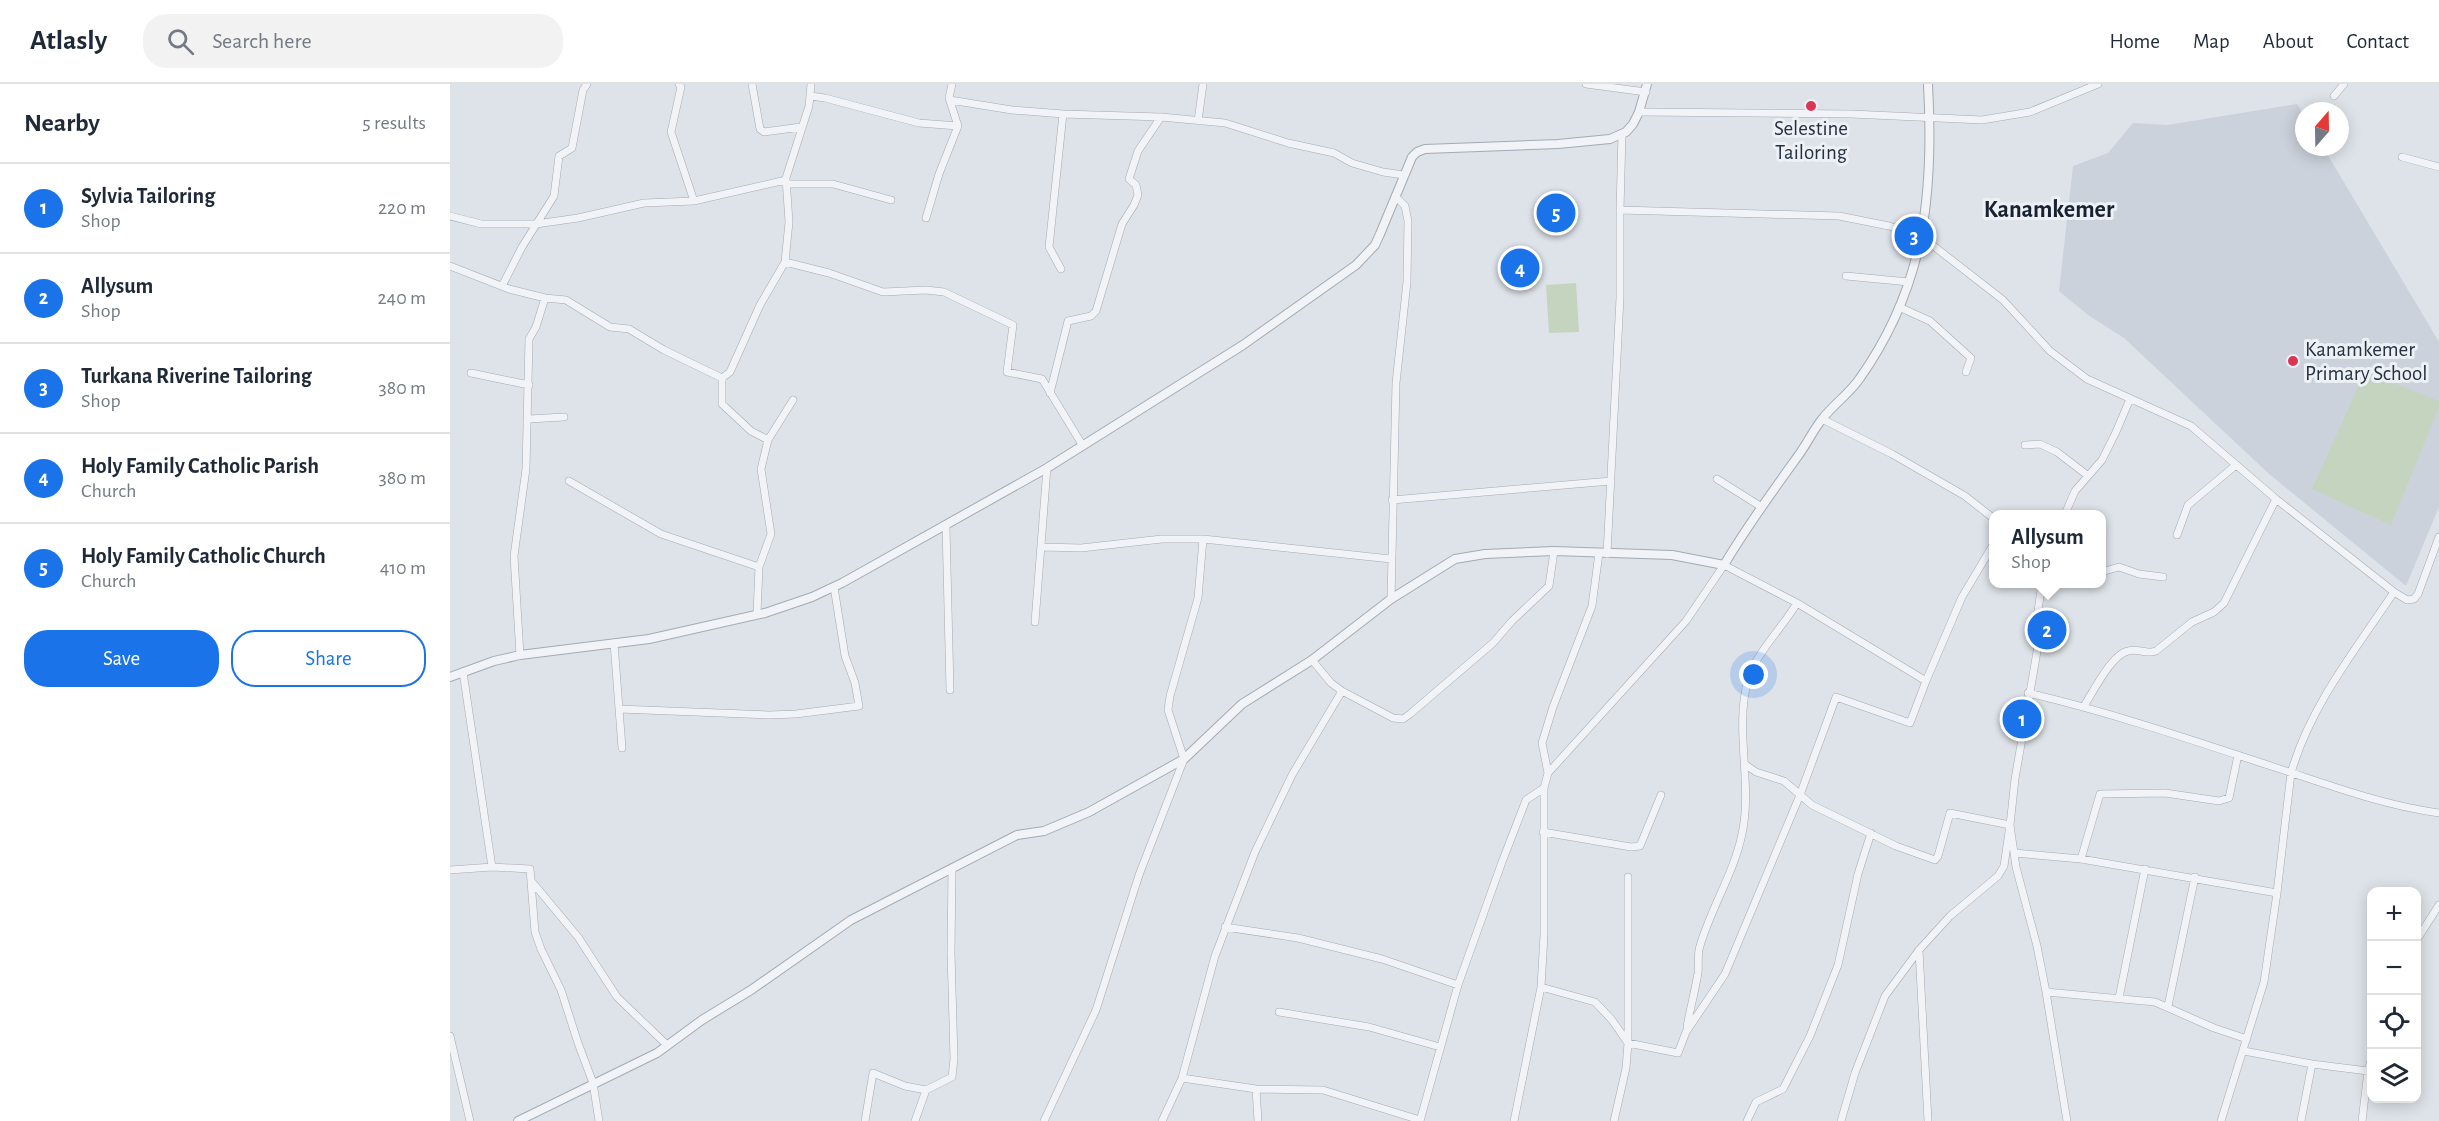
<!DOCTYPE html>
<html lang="en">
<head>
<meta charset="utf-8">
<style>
	:root { --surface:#fff; --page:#f2f2f3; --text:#1f2937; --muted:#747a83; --line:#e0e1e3; --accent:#1a73e8 }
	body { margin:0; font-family:"Alegreya Sans",sans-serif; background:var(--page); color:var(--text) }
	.controls { position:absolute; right:18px; bottom:18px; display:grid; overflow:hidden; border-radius:12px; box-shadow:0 3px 15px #0003 }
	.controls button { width:54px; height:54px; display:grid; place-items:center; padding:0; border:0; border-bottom:2px solid var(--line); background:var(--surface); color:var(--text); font:30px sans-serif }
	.compass { position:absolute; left:1845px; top:18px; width:54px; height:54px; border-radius:50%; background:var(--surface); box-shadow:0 3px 15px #0003; rotate:20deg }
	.you { position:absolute; left:1304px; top:591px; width:21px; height:21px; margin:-15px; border:4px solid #fff; border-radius:50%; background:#1a73e8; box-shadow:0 0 0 9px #1a73e833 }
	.badge { display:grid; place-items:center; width:39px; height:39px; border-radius:50%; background:var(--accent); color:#fff; font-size:20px; font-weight:700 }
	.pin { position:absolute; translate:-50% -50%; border:3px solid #fff; box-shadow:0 2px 6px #0006 }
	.popup { position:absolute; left:1539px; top:426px; width:117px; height:78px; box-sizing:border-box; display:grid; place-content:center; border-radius:12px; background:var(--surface); filter:drop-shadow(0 2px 4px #0005); font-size:20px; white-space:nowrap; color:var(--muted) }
	.popup b { font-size:22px; color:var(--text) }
	.popup::after { content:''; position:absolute; left:50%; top:100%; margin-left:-12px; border:12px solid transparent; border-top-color:var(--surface) }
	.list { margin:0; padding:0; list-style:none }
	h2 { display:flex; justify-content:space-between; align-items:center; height:78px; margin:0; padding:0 24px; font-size:26px }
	h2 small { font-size:20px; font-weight:400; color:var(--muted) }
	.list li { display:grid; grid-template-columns:39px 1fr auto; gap:18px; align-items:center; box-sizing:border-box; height:90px; padding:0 24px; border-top:2px solid var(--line) }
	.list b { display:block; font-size:22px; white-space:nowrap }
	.list p { margin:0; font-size:20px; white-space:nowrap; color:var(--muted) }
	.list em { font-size:20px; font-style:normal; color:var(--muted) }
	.actions { display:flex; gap:12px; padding:18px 24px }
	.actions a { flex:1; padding:14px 0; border:2px solid var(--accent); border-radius:24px; text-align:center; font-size:21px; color:var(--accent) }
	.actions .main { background:var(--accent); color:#fff }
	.icon { flex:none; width:33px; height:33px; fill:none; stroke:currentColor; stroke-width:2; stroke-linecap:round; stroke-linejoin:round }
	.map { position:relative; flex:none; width:1989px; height:1037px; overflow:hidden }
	header { display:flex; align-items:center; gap:36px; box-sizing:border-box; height:84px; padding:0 30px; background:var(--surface); border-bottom:2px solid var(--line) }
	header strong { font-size:28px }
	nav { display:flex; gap:33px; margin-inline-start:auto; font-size:21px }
	.search { width:420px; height:54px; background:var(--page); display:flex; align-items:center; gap:15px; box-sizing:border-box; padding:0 21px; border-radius:24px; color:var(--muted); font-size:22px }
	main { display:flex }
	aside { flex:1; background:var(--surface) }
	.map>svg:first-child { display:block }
</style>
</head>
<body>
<header>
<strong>Atlasly</strong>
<div class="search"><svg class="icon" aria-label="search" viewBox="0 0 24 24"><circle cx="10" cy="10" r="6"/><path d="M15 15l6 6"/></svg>Search here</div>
<nav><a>Home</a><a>Map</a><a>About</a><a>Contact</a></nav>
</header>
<main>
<aside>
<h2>Nearby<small>5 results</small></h2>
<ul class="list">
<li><span class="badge">1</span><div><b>Sylvia Tailoring</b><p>Shop</p></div><em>220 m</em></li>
<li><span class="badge">2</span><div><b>Allysum</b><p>Shop</p></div><em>240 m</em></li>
<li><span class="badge">3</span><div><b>Turkana Riverine Tailoring</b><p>Shop</p></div><em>380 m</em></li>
<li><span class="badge">4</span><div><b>Holy Family Catholic Parish</b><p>Church</p></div><em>380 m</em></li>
<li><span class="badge">5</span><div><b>Holy Family Catholic Church</b><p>Church</p></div><em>410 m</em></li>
</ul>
<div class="actions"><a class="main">Save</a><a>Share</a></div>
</aside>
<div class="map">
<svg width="1989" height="1037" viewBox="0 0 1989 1037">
	<rect width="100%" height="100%" fill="#dee3e9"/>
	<path fill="#cbd2db" d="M1847,20L1854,31V63H1873L1989,258V423L1956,502L1818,389L1674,254L1638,231L1609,207L1623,82L1658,69L1683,39L1717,41Z"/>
	<path fill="#c4d4be" d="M1126,199L1129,248L1099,249L1096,201Z
		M1915,288L1989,317V323L1941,441L1862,405Z"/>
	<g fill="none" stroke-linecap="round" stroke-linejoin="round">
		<g stroke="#a3aab3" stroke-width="8">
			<path id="minor" d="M229,0L231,3L221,48L244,117L336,96
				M302,0L310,45L314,48L351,43
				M1136,0L1196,8
				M360,12L375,14L469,39L508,42
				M1884,12L1894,0
				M500,16L562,26L613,30L711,33L775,39L838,59L884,69L902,79L933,88L954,91
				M1189,28L1401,30L1532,36L1580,28L1648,0
				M748,37L753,0
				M1172,50L1170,126L1389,132L1439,142L1472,153L1553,216L1600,267L1637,295L1741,342L1826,415L1944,508L1957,516L1964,515L1968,510L1989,453
				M1952,73L1989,83
				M336,100H383L441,116
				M0,132L31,140H86L128,134L194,119L244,117
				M476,134L489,90L508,42L499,14L502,0
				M335,178L379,189L433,208L476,206L494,208L563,241L557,288L592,295L633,362
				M0,182L59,205L95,214L116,216L160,243L179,245L214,266L272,294L280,288L310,221L335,178L339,138L336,94L359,22L361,0
				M611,185L599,163L613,30
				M1396,192L1459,198
				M52,202L72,163L104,112L109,72L122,64L133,6L137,0
				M1449,223L1480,237L1521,274L1516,288
				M21,289L79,301
				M272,294V320L301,347L318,356L343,316
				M600,309L618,237L641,232L646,227L672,140L684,121L688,111L686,101L679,95L688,67L711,33
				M79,335L114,333
				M1372,335L1442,370L1515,412L1543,434
				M1575,361L1590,360L1607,368L1637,391
				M1267,395L1310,422
				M119,397L211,450L309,483L307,530
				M942,416L1161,397
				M1615,430L1625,407L1652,376L1666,348L1680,315
				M496,442L500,606
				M1727,451L1738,421L1786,381
				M592,463L631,464L712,455H753L941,475
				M1157,470L1170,214V126
				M309,483L321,450L311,385L318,356
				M1651,488L1669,483L1689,490L1713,493
				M1592,500L1587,533L1588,562L1565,695L1560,741L1566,783L1587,862L1596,908L1617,1037
				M941,515L946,299L957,198L958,137L955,122L947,114
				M585,538L597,384
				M164,559L172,664
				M70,571L64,472L76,385L79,255L86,243L95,214
				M13,588L42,783
				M892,607L943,634L953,635L960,630L1043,559L1062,537L1099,502L1104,467
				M1578,609C1663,629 1745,657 1827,684C1882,702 1932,721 1989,729
				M1634,622C1643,608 1662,570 1678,567C1688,564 1697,571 1706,567L1742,538L1764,528L1774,519L1826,415
				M169,625L319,631L346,630L409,622L405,599L395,572L384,503
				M1296,681L1306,688L1334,697L1362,721L1446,762L1485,776L1488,772L1500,729L1560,741L1554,782L1548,792L1500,832L1469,866L1435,912L1405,989L1391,1037
				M1098,689L1092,659L1103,623L1142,522L1149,469
				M1093,748L1181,763L1190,762L1211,711
				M1564,769L1631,775L1827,809
				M1631,775L1650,710L1715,709L1769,717L1779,714L1788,671
				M0,786L42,783L80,785L85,848L91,865L111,906L128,959L143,999L149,1037
				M83,799L128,853L167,913L217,961
				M775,843L848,854L932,875L1008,901
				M1966,857L1989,821
				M1469,866L1478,1037
				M1091,903L1145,918L1162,936L1178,959L1228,969L1236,948L1275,890L1350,711L1386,613L1460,639L1476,597
				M1596,908L1705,918L1764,944L1797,955
				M1669,914L1695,785
				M1718,922L1745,793
				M829,928L919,943L990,963
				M1237,943C1240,925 1245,907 1248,889C1249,880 1247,870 1250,862C1261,824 1284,789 1292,750C1303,700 1284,645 1298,596C1306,569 1333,543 1347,519
				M0,952L20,1037
				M1794,967L1862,980
				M732,994L806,1005L873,1006L970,1036
				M806,1005L808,1037
				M415,1037L423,989L455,1002L476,1006L502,993L504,975L501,868L502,785
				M465,1037L476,1006
				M594,1037L646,926L689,791L734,675L718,626L720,612L748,514L753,455
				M712,1037L732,994L765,872L805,768L842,691L892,607L881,599L862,576
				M970,1037L1008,901L1052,778L1076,716L1094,704
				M1064,1037L1091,903L1094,851V704L1098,689L1236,537L1274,481L1347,519L1476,597L1512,513L1543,461
				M1164,1037L1176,984L1178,959V793
				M1297,1037L1306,1018L1333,1005L1360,952L1388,881L1408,790L1421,749
				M1771,1037L1814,898L1827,809L1841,689C1860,622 1906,565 1944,508
				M1851,1037L1862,980L1918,987L1922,973
				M1912,1037L1918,987"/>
		</g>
		<g stroke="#a3aab3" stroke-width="10">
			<path id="tertiary" d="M0,593L44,577L70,571L199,555L315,529L362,513L392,499L597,384L793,261L906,181L925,161L930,150L962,73L967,68L975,65L1108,60L1160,55L1176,48L1183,40L1189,28L1197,0
				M68,1037L207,969L252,936L301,906L401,836L567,751L594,747L639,728L734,675L792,620L862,576L941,515L1005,475L1035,470L1104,467L1222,471L1274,481C1297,442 1322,408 1348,372C1357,360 1363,346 1373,334C1384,320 1400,309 1410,294C1475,202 1484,110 1478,0"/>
		</g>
		<use href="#minor" stroke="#f1f3f7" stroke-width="7"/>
		<use href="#tertiary" stroke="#f1f3f7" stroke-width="8"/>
	</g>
	<g fill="#db3556" stroke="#edf1f6" stroke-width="2">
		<circle cx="1361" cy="22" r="6"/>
		<circle cx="1843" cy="277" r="6"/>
	</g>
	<g text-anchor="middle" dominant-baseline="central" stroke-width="6" stroke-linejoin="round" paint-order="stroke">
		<g font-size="21" fill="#253141" stroke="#edf1f6">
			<text x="1361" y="44">Selestine<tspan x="1361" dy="24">Tailoring</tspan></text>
			<text x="1855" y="265" text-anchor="start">Kanamkemer<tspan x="1855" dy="24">Primary School</tspan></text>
		</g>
		<g font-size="24" font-weight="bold" fill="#182232" stroke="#edf1f6">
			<text x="1599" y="126">Kanamkemer</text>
		</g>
	</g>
</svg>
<div class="controls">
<button>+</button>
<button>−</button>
<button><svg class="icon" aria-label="locate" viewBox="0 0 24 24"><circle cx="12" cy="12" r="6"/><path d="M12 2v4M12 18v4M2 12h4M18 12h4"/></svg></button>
<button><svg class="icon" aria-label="layers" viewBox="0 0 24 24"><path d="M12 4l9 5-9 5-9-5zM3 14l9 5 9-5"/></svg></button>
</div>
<svg class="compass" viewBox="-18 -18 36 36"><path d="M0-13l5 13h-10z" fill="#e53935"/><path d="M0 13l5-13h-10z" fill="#747a83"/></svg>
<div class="you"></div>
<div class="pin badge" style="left:1572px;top:635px">1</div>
<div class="pin badge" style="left:1597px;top:546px">2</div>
<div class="popup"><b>Allysum</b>Shop</div>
<div class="pin badge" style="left:1464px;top:152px">3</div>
<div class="pin badge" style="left:1070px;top:184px">4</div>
<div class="pin badge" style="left:1106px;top:129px">5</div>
</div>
</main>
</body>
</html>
